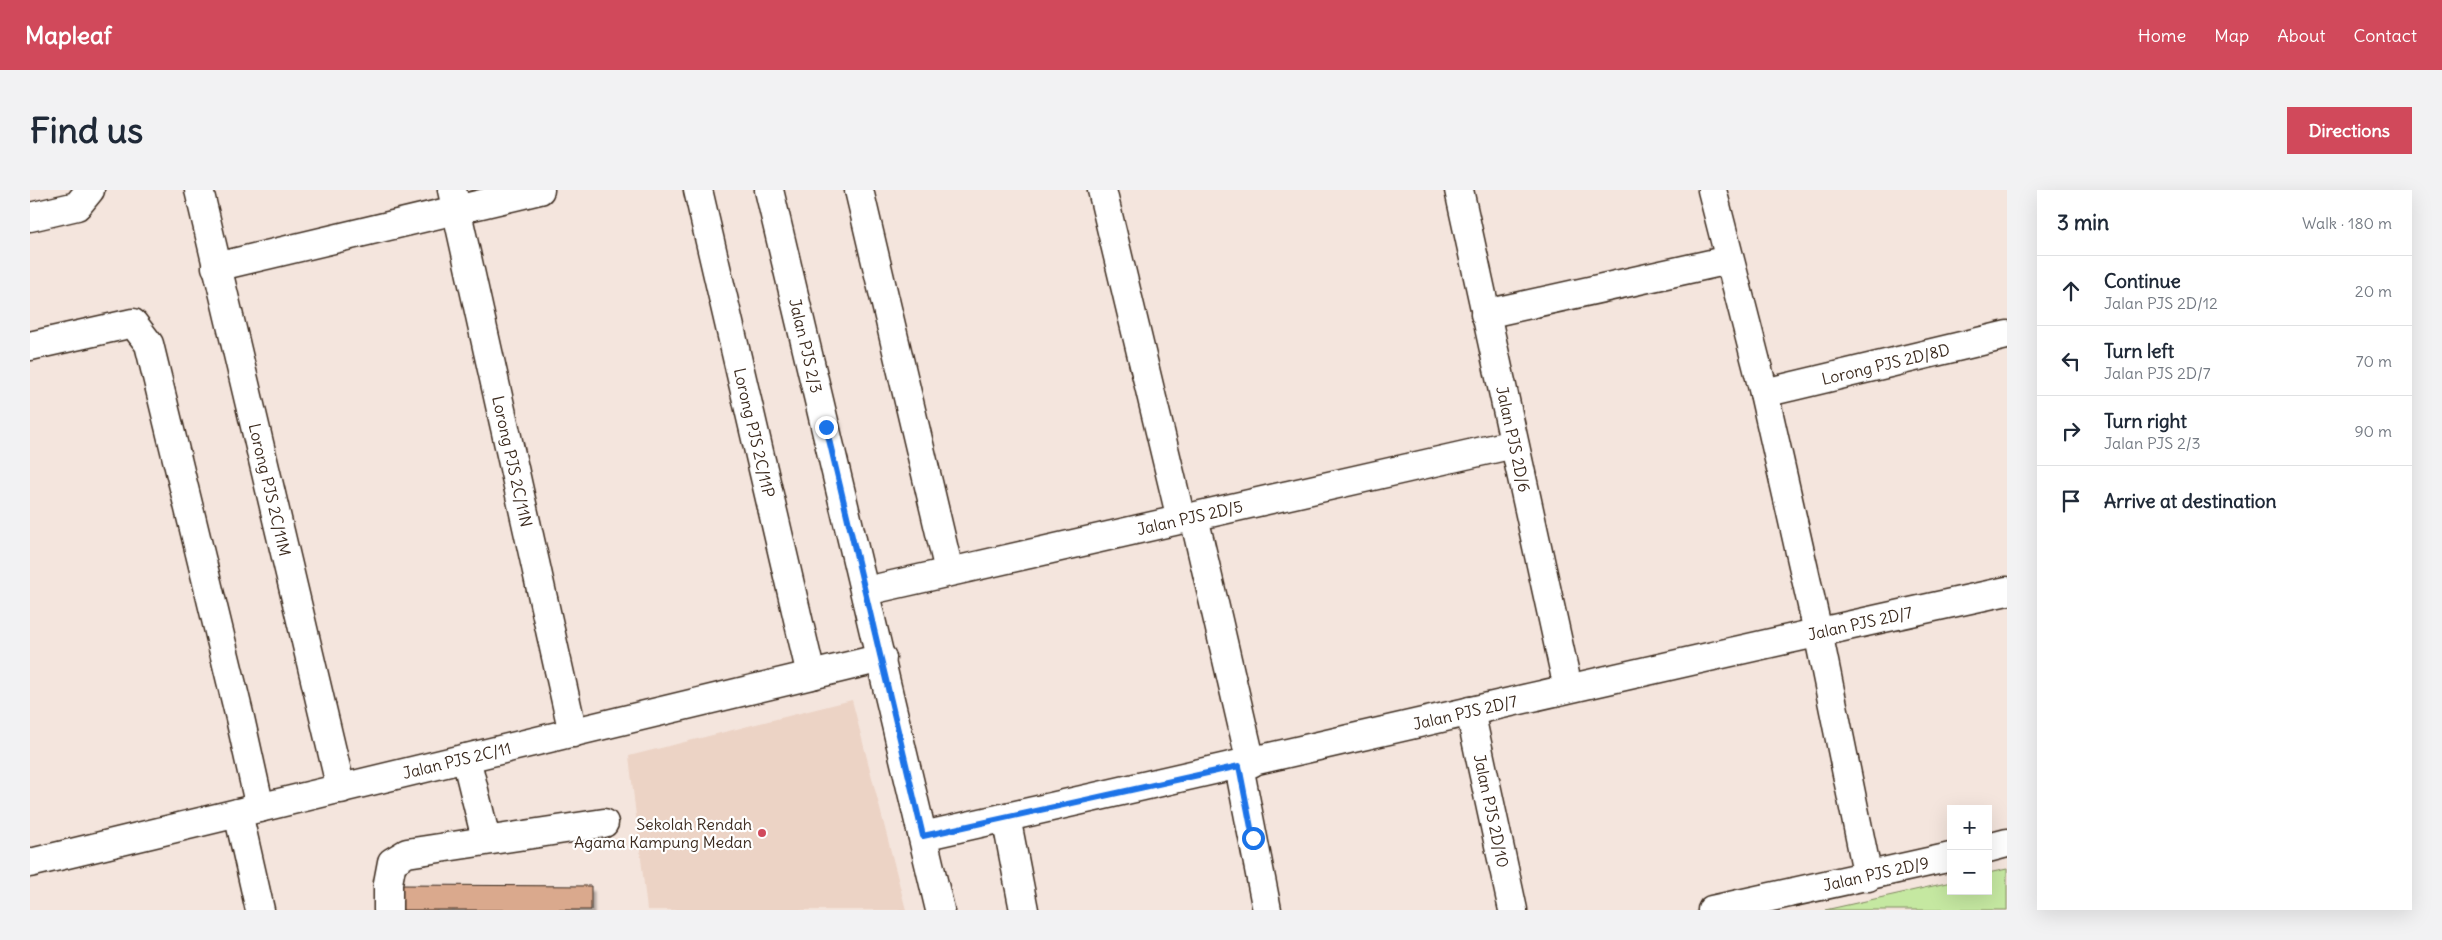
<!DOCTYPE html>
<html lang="en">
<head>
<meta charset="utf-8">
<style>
	:root { --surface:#fff; --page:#f2f2f3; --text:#1f2937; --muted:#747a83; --line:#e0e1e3; --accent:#d1495b }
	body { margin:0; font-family:Delius,sans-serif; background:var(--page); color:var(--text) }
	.controls { position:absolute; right:15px; bottom:15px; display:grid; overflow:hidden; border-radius:0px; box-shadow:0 5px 20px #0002 }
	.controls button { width:45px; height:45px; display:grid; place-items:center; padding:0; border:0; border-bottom:1px solid var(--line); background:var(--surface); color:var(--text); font:25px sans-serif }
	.stop { position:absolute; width:15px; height:15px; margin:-11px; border:4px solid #1a73e8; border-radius:50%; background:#fff }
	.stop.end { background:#1a73e8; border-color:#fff; box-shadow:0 1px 5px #0008 }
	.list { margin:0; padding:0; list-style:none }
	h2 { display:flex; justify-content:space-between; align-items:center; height:65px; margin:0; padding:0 20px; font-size:21px }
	h2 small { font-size:16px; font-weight:400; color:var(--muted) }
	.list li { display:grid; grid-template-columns:32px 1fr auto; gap:15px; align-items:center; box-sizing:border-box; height:70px; padding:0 20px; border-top:1px solid var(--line) }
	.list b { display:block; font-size:19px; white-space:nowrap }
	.list p { margin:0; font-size:16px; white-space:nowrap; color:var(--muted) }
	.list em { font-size:16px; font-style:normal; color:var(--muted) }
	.icon { flex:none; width:28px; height:28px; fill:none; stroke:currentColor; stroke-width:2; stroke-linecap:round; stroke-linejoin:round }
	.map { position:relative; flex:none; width:1977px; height:720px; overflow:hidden; border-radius:0px }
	header { display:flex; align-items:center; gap:30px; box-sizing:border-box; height:70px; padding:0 25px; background:var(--accent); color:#fff }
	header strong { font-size:24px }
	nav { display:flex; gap:28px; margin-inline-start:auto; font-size:18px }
	.intro { display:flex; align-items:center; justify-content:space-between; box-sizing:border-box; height:120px; padding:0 30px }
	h1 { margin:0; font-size:35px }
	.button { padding:12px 22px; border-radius:0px; background:var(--accent); color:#fff; font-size:18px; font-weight:700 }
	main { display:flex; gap:30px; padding:0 30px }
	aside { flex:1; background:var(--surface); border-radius:0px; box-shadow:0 5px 20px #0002 }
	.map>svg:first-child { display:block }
</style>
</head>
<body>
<header>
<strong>Mapleaf</strong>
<nav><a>Home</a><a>Map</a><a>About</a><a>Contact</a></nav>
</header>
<div class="intro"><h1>Find us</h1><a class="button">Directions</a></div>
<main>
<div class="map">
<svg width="1977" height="720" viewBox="0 0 1977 720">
	<defs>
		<filter id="shadow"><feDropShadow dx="3" dy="5.5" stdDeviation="1" flood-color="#0004"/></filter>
	</defs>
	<rect width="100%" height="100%" fill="#f4e5dd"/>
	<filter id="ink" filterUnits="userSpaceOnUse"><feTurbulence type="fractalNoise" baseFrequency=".02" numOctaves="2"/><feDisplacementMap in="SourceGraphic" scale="10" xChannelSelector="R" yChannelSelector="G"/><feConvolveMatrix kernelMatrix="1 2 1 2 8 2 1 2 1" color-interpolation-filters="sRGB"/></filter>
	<g filter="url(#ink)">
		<path fill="#ecd3c5" d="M822,510L876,720H617L599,566Z"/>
		<path fill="#c5e8a1" stroke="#808960" d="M1977,679V720H1795L1921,692V701H1958V683Z"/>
		<path fill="#daa98d" stroke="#3b2a1e" filter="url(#shadow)" d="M365,695L561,696V720H365Z"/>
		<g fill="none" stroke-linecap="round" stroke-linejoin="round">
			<g stroke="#3b2a1e" stroke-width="31">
				<g id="minor">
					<path id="s1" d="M169,0L311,599"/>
					<path id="s2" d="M422,0L543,543"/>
					<path id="s3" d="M668,0L781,485"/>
					<path id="s4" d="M739,0L910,720"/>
					<path d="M829,0L919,381"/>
					<path d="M1072,0L1151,329"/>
					<path id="s5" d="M1429,0L1538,498"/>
					<path d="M1682,0L1734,203L1788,442L1838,687"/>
					<path d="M0,27L47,16L60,0"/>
					<path d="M186,77L510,0"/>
					<path d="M1455,124L1699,70"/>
					<path d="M0,156L103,133L119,154L210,528L230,618"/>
					<path id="s6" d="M1734,203L1977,145"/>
					<path d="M1164,327L1221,573"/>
					<path id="s7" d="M836,401L1484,254"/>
					<path id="s8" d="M1440,521L1483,720"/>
					<path d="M436,568L456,649"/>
					<path d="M1209,576L1237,720"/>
					<path d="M208,623L230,720"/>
					<path d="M976,627L994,720"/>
					<path id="s9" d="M893,646C1255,565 1615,479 1977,401"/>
					<path d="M1958,658L1977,653"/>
					<path id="s10" d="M0,673L852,468"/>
					<path d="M358,720V693L362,672L377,663L574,633"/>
					<path id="s11" d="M1682,720L1921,667"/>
				</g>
			</g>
			<use href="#minor" stroke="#fff" stroke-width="28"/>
		</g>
	</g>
	<g fill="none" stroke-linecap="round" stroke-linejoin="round" filter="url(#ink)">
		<path stroke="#1a73e8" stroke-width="6" d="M796,237L893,646L1209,576L1223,648"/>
	</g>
	<circle fill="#d1495b" stroke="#fff" stroke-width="2" cx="732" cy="643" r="5"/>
	<g text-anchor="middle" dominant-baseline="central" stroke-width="4.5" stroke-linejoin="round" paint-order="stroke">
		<g font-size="16" fill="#3b2a1e" stroke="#fff">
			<text stroke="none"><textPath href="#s4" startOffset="160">Jalan PJS 2/3</textPath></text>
			<text stroke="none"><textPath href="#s6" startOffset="125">Lorong PJS 2D/8D</textPath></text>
			<text stroke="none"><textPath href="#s3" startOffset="249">Lorong PJS 2C/11P</textPath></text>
			<text stroke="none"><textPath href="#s5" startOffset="255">Jalan PJS 2D/6</textPath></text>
			<text stroke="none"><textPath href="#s2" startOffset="278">Lorong PJS 2C/11N</textPath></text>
			<text stroke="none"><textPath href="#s1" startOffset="308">Lorong PJS 2C/11M</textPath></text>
			<text stroke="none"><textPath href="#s7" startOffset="332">Jalan PJS 2D/5</textPath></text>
			<text stroke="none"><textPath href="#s9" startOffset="961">Jalan PJS 2D/7</textPath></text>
			<text stroke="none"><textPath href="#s9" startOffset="556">Jalan PJS 2D/7</textPath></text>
			<text stroke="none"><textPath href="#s10" startOffset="439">Jalan PJS 2C/11</textPath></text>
			<text stroke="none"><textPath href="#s8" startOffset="102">Jalan PJS 2D/10</textPath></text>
			<text stroke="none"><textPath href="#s11" startOffset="168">Jalan PJS 2D/9</textPath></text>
		</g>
		<g font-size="16" fill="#3b2a1e" stroke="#fff" text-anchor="end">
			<text x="722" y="634">Sekolah Rendah<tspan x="722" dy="18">Agama Kampung Medan</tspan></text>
		</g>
	</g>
</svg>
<div class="controls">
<button>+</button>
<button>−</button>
</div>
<div class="stop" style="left:1223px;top:648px"></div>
<div class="stop end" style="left:796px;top:237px"></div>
</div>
<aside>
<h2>3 min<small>Walk · 180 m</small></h2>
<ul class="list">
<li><svg class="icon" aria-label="ahead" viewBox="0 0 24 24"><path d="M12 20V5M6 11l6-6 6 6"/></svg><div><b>Continue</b><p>Jalan PJS 2D/12</p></div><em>20 m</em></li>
<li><svg class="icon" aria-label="left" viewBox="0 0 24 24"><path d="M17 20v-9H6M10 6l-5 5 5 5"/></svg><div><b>Turn left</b><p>Jalan PJS 2D/7</p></div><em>70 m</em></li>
<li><svg class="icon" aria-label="right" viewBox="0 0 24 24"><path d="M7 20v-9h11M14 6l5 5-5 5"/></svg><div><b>Turn right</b><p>Jalan PJS 2/3</p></div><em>90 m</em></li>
<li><svg class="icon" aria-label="arrive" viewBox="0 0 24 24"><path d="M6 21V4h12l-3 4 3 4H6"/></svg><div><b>Arrive at destination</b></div></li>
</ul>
</aside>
</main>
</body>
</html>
